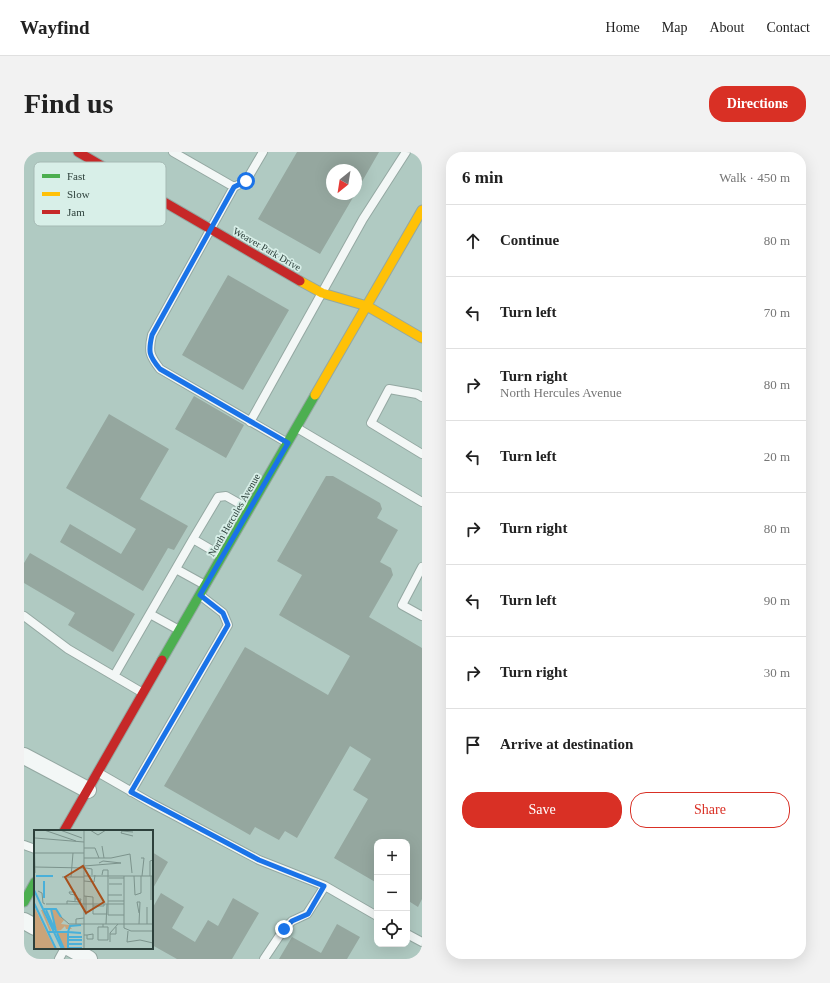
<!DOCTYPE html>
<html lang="en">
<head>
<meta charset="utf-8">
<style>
	:root { --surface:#fff; --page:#f2f2f2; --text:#222; --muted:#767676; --line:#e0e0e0; --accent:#d93025 }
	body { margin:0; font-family:"Times New Roman",serif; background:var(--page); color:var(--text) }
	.controls { position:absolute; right:12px; bottom:12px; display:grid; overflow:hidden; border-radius:8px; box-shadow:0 4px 16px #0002 }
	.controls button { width:36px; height:36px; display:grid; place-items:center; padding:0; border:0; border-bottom:1px solid var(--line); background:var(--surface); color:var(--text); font:20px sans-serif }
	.compass { position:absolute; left:302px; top:12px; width:36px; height:36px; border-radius:50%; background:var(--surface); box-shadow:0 4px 16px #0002; rotate:210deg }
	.stop { position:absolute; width:12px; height:12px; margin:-9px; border:3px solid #1a73e8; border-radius:50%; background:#fff }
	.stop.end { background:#1a73e8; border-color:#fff; box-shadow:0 1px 4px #0008 }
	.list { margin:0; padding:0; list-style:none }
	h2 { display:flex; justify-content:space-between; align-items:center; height:52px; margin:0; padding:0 16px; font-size:17px }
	h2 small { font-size:13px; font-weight:400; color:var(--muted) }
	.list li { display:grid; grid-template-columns:26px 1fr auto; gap:12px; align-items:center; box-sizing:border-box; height:72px; padding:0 16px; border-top:1px solid var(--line) }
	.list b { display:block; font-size:15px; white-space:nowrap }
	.list p { margin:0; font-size:13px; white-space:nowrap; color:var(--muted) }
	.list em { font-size:13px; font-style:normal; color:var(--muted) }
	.actions { display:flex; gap:8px; padding:12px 16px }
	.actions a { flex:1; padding:9px 0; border:1px solid var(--accent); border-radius:16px; text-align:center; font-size:14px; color:var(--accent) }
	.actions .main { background:var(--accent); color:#fff }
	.icon { flex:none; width:22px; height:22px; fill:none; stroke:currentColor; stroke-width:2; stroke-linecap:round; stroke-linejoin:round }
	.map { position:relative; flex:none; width:398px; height:807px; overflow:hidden; border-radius:16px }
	header { display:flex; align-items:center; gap:24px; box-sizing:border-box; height:56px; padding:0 20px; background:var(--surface); border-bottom:1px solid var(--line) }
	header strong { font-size:19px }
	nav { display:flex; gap:22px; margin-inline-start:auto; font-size:14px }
	.intro { display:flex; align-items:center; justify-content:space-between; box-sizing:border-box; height:96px; padding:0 24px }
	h1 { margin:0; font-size:28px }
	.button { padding:10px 18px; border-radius:16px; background:var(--accent); color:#fff; font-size:14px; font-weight:700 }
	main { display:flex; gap:24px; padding:0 24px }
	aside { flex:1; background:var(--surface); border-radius:16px; box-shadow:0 4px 16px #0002 }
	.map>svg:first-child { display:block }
</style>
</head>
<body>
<header>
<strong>Wayfind</strong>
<nav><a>Home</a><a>Map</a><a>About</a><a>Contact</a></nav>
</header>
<div class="intro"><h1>Find us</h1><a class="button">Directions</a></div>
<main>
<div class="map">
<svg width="398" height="807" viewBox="0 0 398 807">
	<rect width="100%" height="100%" fill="#b0cac2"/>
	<path fill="#95a79f" d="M273,0H355L332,40V18H308V42H331L296,102L234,67Z
		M204,123L265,158L219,238L158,203Z
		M170,244L220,273L202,306L151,277Z
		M85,262L145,297L116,347L164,374L150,398L144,396L119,439L36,390L46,372L97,402L112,377L42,336Z
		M302,324H309L356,351L358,357L353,366L374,378L356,410L367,416L369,423L345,465L398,496V747L394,755L383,748V690H353V731L310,706L344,647L329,638L347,607L326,594L273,686L261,679L255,688L231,675L226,683L140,634L221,495L304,543L326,504L255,463L278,423L253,409Z
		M6,401L111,462L89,500L44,473L51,461L0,431V411Z
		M128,700L144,710L128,738Z
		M137,741L160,755L148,776L171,790L184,768L194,774L209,746L235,761L208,807H153L128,793V757Z
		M313,772L336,785L323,807H255L268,785L297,801Z"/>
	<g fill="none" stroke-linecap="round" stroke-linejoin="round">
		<g stroke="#94a8a2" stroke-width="10">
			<path id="lane" d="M149,0L210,35
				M239,0L222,29L210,35L128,183C124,200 126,204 136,217L262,290
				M398,245L393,242L365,237L347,271L398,302
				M226,270L339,67L382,0
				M273,276L398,350
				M198,404L169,387L194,345L202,344L225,357
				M398,415L378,453L398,464
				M152,417L181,433
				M126,462L155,478
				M0,464L44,497L119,541
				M90,524L169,387
				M75,621L129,652L235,708L301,734L353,764
				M107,640L204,473L199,461L177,444
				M0,693L11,697
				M383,782L398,790
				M35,807L41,796
				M240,807L260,777L268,769L283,762L301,734"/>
		</g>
		<g stroke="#94a8a2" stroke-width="18">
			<path id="street" d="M0,604L64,638
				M0,769L11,775
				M46,796L65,807"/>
		</g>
		<g stroke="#94a8a2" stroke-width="11">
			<path id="fast" d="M138,508L291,243
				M0,750L11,730"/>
		</g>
		<g stroke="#94a8a2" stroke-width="11">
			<path id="slow" d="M276,129L298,141L343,154L398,186
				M291,243L398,58"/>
		</g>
		<g stroke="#94a8a2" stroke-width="11">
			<path id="jam" d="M54,0L276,129
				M40,679L138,508"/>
		</g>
		<use href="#lane" stroke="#f3f7f6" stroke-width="8"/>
		<use href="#street" stroke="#f3f7f6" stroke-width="16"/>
		<use href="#fast" stroke="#4caf50" stroke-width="9"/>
		<use href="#slow" stroke="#ffc107" stroke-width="9"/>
		<use href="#jam" stroke="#c62828" stroke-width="9"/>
	</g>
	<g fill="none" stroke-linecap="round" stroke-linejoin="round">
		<path stroke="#1a73e8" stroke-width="5" d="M222,29L210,35L128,183C124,200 125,204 136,217L264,291L176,443L199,461L204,473L107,640L235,708L300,734L284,762L268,769L260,777"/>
	</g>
	<g text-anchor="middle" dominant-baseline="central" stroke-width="3.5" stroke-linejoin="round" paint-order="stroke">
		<g font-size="10" fill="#2d403b" stroke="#d8efe8">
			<text transform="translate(243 97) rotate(30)">Weaver Park Drive</text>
			<text transform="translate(210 363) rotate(-60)">North Hercules Avenue</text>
		</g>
	</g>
	<g transform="translate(10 678)">
		<rect width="119" height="119" fill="#b0cac2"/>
		<path d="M0,76L13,103L21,119H0ZM7,80H9L18,102H16ZM17,80H22L30,90L27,94L35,95L38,99H32L31,96L27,100L23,101ZM23,102L33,103V119H29Z" fill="#caa47a"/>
		<path fill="none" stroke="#49b0d9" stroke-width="2" d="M2,46H19M10,51V68M0,60L28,119M0,73L22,119M10,79H22L27,87M17,79L22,101M12,80L21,100M47,95L36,96L34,102L47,103M14,102H34V119M23,103L30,119M34,107H48M34,110H48M34,114H48M34,118H48"/>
		<path fill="none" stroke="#7c938c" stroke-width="1" d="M0,0L1,43M10,0L42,11M26,0L48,8M50,0V119M56,0L64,5L72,0M99,2L88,1L87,3L99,6M1,8L50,12M68,16L70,28M50,18H61L65,28M0,23H50M50,28H77L96,24L98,43M107,28H110L108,46M50,36L87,33L69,31L65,33M1,37L52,38L58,39V45M68,45L69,40H74V85M50,46H119M90,46V98L97,101H119V113L106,110L93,112L94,101M100,46L101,65L107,63V46M116,46V31L119,30M117,46V70M28,47H50M37,47L39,23M75,48H90M50,51L60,52L61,45M75,54H88M4,61L8,63L9,73L11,74M74,65H88M50,66L59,67V84H72M41,69V62H35L36,64L41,65M74,71H90M12,74H90M33,74V71L46,72L47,69H41V71M59,76H70V74M105,83L103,72H106L105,94M52,85V66M74,85H90M27,87L35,94H119M42,94V89L50,88M69,94V97H64V110H74V97H69M72,94L73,74M113,94V77M76,104H82V97M50,105H53V109H59V104L53,105M76,112V103L84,94"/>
		<path fill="#a7501c" fill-opacity="0.15" stroke="#a7501c" stroke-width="2" d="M49,36L70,72L52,83L31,47Z"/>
		<rect width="119" height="119" fill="none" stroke="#2d403b" stroke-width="2"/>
	</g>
	<rect x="10" y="10" width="132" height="64" rx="6" fill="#d8efe8" stroke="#a5bab4" stroke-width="1"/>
	<rect x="18" y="22" width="18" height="4" fill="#4caf50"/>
	<rect x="18" y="40" width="18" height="4" fill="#ffc107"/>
	<rect x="18" y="58" width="18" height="4" fill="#c62828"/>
	<g font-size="11" fill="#2d403b">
		<text x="43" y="28">Fast</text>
		<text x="43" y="46">Slow</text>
		<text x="43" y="64">Jam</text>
	</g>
</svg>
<div class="controls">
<button>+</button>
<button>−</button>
<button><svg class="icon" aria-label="locate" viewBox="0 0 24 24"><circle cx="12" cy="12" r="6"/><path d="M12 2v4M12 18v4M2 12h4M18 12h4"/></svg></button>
</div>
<svg class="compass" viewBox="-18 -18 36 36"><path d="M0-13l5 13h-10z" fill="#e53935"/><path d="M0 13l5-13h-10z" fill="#767676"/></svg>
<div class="stop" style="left:222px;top:29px"></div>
<div class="stop end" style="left:260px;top:777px"></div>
</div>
<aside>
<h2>6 min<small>Walk · 450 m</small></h2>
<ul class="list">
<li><svg class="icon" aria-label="ahead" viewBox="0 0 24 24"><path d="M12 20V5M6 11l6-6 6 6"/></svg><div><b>Continue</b></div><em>80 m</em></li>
<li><svg class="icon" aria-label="left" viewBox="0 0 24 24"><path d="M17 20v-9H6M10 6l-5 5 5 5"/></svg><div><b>Turn left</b></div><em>70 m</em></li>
<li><svg class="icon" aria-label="right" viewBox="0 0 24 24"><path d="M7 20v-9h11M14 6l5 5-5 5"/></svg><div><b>Turn right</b><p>North Hercules Avenue</p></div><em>80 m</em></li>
<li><svg class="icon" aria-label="left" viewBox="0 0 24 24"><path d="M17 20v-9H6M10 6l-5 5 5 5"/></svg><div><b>Turn left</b></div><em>20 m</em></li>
<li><svg class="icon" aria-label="right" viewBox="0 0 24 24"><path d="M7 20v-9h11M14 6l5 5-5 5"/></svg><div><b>Turn right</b></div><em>80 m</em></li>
<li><svg class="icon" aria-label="left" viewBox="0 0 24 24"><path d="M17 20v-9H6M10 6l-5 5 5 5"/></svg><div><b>Turn left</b></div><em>90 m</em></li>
<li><svg class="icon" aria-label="right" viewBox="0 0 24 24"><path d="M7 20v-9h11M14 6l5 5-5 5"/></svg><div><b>Turn right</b></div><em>30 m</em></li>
<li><svg class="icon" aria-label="arrive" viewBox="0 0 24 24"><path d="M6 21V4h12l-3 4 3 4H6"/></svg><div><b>Arrive at destination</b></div></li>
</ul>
<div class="actions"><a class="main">Save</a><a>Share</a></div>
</aside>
</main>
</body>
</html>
